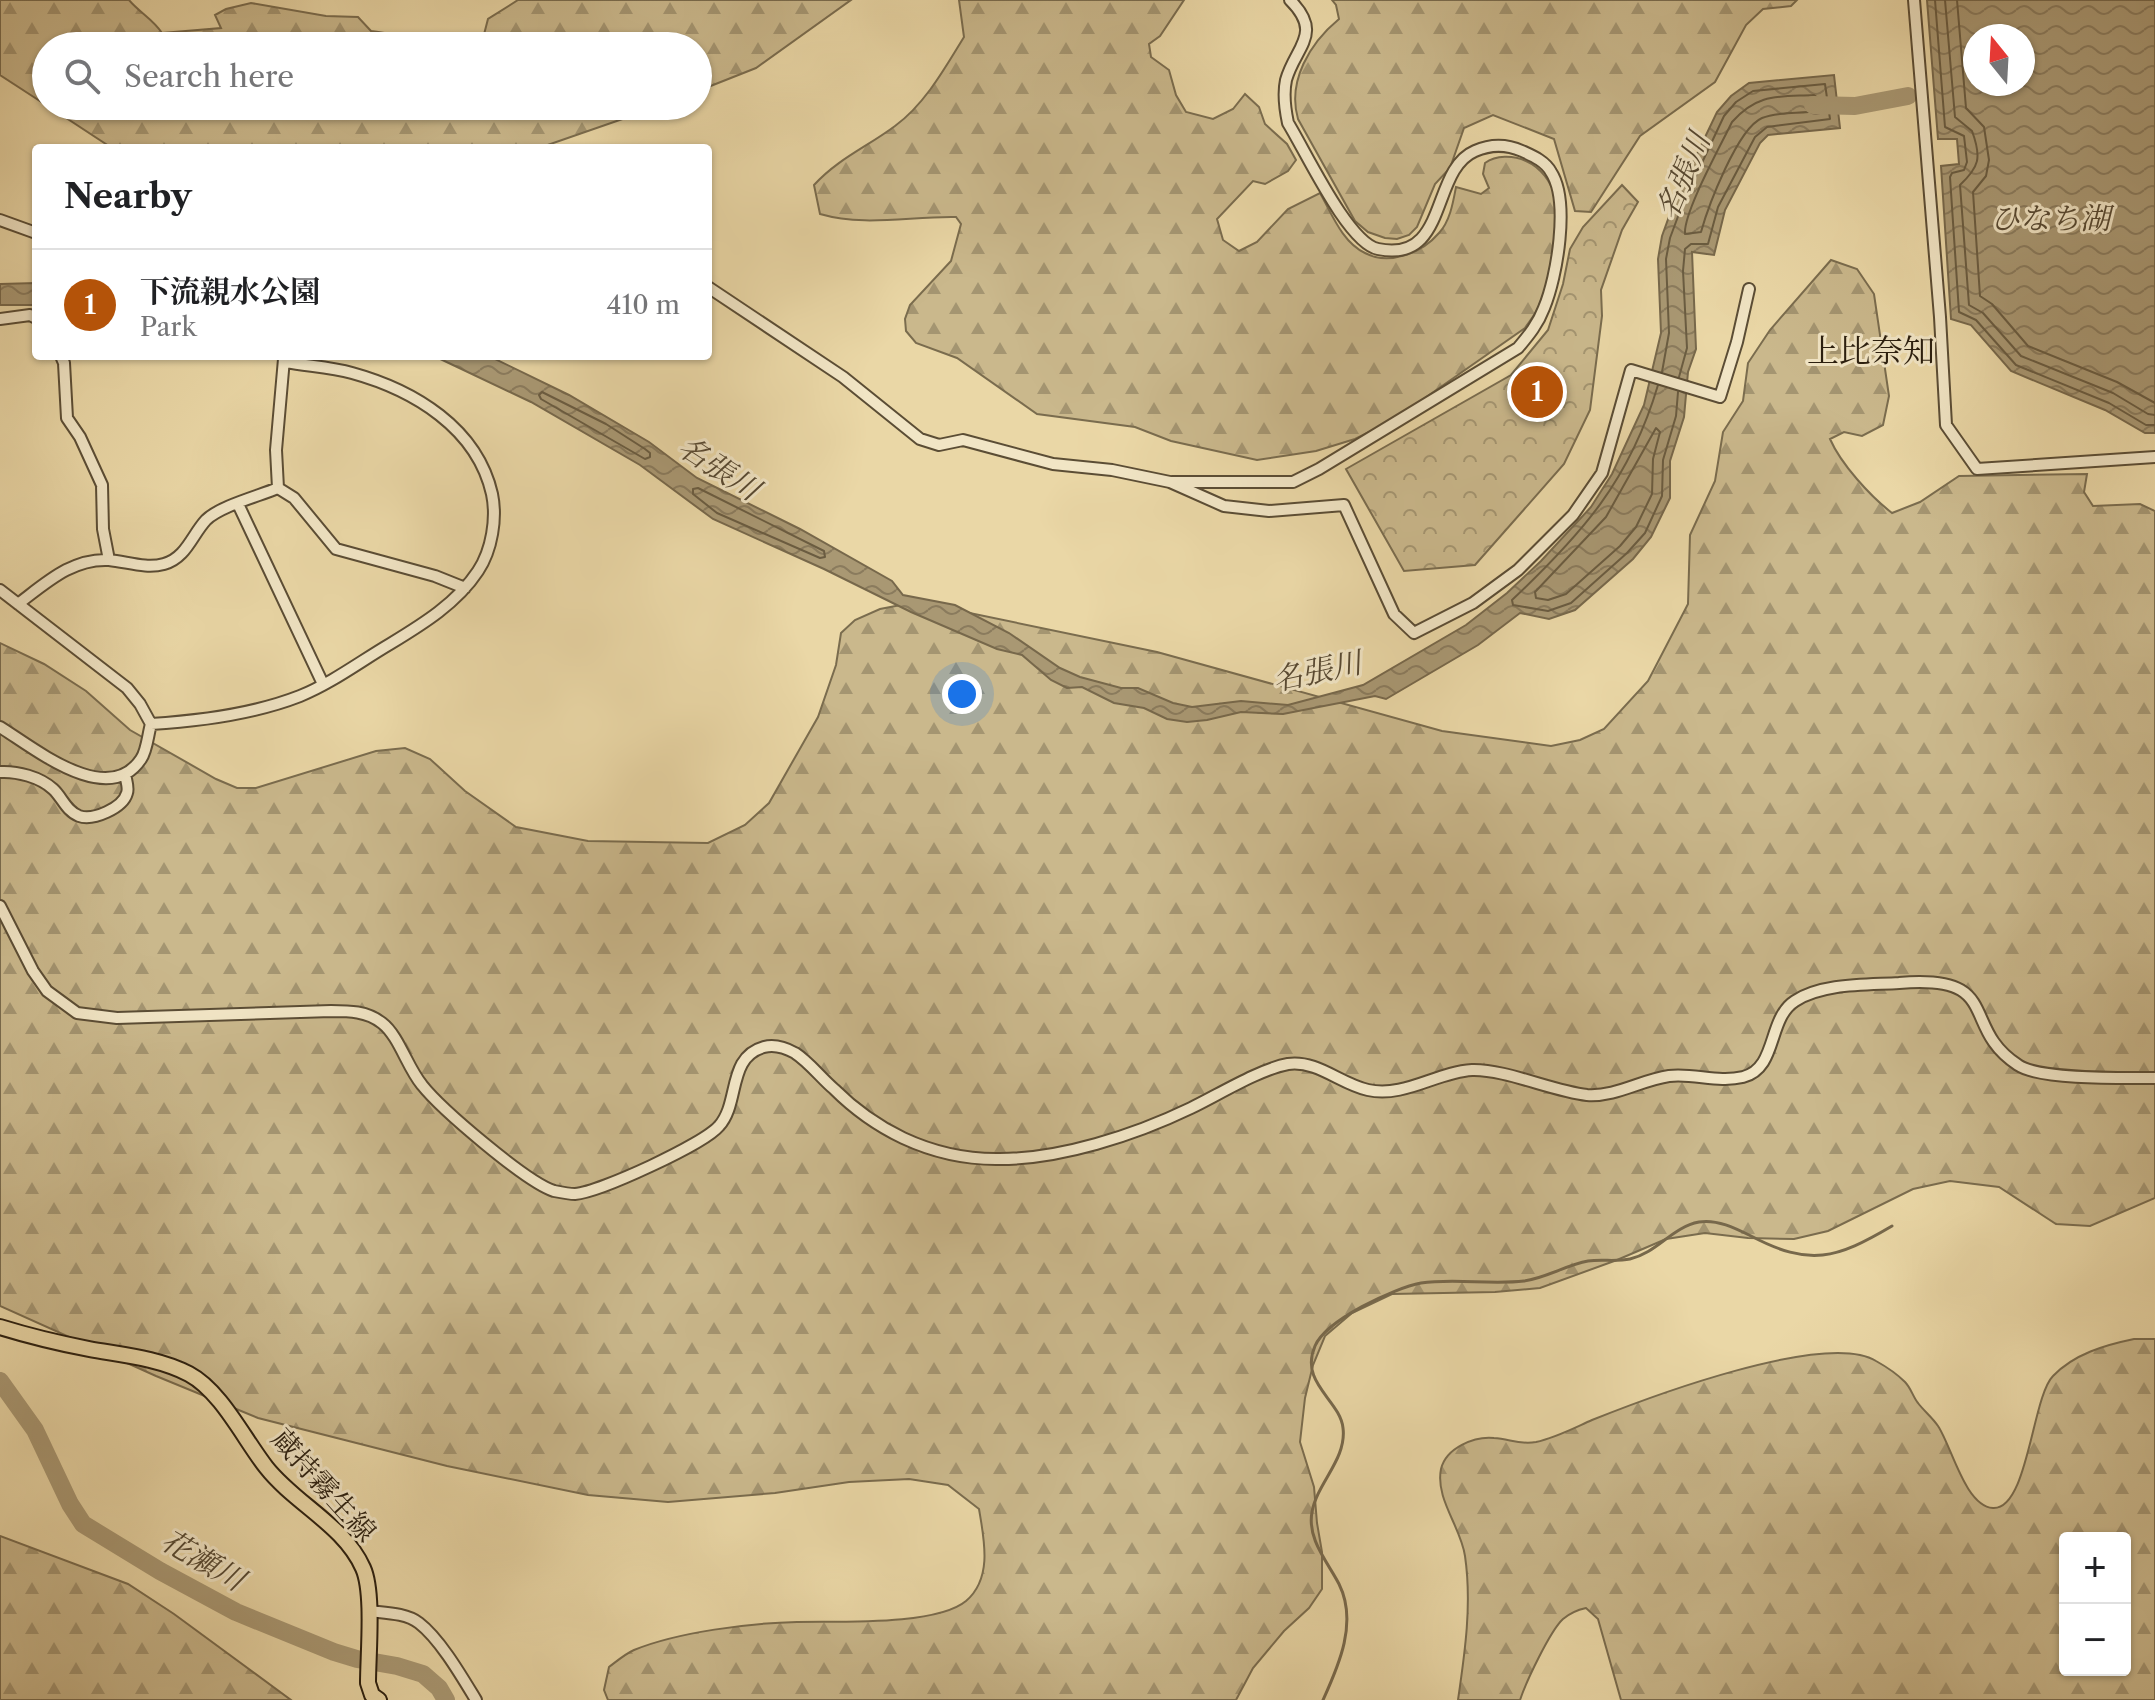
<!DOCTYPE html>
<html lang="en">
<head>
<meta charset="utf-8">
<style>
	:root { --surface:#fff; --page:#f2f2f2; --text:#202124; --muted:#757577; --line:#e0e0e0; --accent:#b45309 }
	body { margin:0; font-family:"Libre Caslon Text","Noto Serif JP",serif; background:var(--page); color:var(--text) }
	.controls { position:absolute; right:24px; bottom:24px; display:grid; overflow:hidden; border-radius:8px; box-shadow:0 2px 6px #0004 }
	.controls button { width:72px; height:72px; display:grid; place-items:center; padding:0; border:0; border-bottom:2px solid var(--line); background:var(--surface); color:var(--text); font:40px sans-serif }
	.compass { position:absolute; left:1963px; top:24px; width:72px; height:72px; border-radius:50%; background:var(--surface); box-shadow:0 2px 6px #0004; rotate:342deg }
	.you { position:absolute; left:962px; top:694px; width:28px; height:28px; margin:-20px; border:6px solid #fff; border-radius:50%; background:#1a73e8; box-shadow:0 0 0 12px #1a73e833 }
	.badge { display:grid; place-items:center; width:52px; height:52px; border-radius:50%; background:var(--accent); color:#fff; font-size:26px; font-weight:700 }
	.pin { position:absolute; translate:-50% -50%; border:4px solid #fff; box-shadow:0 2px 8px #0006 }
	.list { margin:0; padding:0; list-style:none }
	h2 { display:flex; justify-content:space-between; align-items:center; height:104px; margin:0; padding:0 32px; font-size:34px }
	h2 small { font-size:26px; font-weight:400; color:var(--muted) }
	.list li { display:grid; grid-template-columns:52px 1fr auto; gap:24px; align-items:center; box-sizing:border-box; height:112px; padding:0 32px; border-top:2px solid var(--line) }
	.list b { display:block; font-size:30px; white-space:nowrap }
	.list p { margin:0; font-size:26px; white-space:nowrap; color:var(--muted) }
	.list em { font-size:26px; font-style:normal; color:var(--muted) }
	.icon { flex:none; width:44px; height:44px; fill:none; stroke:currentColor; stroke-width:2; stroke-linecap:round; stroke-linejoin:round }
	.map { position:relative; flex:none; width:2155px; height:1700px; overflow:hidden }
	.search { position:absolute; background:var(--surface); box-shadow:0 2px 6px #0004; left:32px; top:32px; width:680px; height:88px; display:flex; align-items:center; gap:20px; box-sizing:border-box; padding:0 28px; border-radius:44px; color:var(--muted); font-size:30px }
	.panel { position:absolute; background:var(--surface); box-shadow:0 2px 6px #0004; left:32px; top:144px; width:680px; height:216px; border-radius:8px }
	.map>svg:first-child { display:block }
</style>
</head>
<body>
<div class="map">
<svg width="2155" height="1700" viewBox="0 0 2155 1700">
	<defs>
		<pattern id="forest-firs" width="22" height="20" patternUnits="userSpaceOnUse" patternTransform="scale(2)"><rect width="22" height="20" fill="#cab88c"/><path d="M5 1l3.5 6h-7zM16 11l3.5 6h-7z" fill="#a49571"/></pattern>
		<pattern id="park-crowns" width="20" height="18" patternUnits="userSpaceOnUse" patternTransform="scale(2)"><rect width="20" height="18" fill="#cab88c"/><path d="M2 6a3 3 0 1 1 6 0M12 15a3 3 0 1 1 6 0" fill="none" stroke="#a49571"/></pattern>
		<pattern id="water-waves" width="16" height="10" patternUnits="userSpaceOnUse" patternTransform="scale(2)"><rect width="16" height="10" fill="#a99873"/><path d="M0 5q4-4 8 0t8 0" fill="none" stroke="#8a7b5d"/></pattern>
	</defs>
	<rect width="100%" height="100%" fill="#ead7a6"/>
	<filter id="stains"><feTurbulence type="fractalNoise" baseFrequency=".0025" numOctaves="4"/><feColorMatrix values="0 0 0 0 .2 0 0 0 0 .09 0 0 0 0 .02 0 0 0 .5 -.17"/></filter>
	<radialGradient id="worn" r=".72"><stop offset=".6" stop-color="#630" stop-opacity="0"/><stop offset="1" stop-color="#630" stop-opacity=".3"/></radialGradient>
	<path fill="url(#forest-firs)" stroke="#7a6c4e" stroke-width="2" fill-rule="evenodd" d="M0,0H129C140,13 153,19 162,33L221,28L215,15L226,9L251,3L326,16L358,17L371,31C400,34 428,44 458,46H46V105L0,75Z
		M518,0H851L756,68L698,91V46H481L488,19Z
		M959,0H1184L1160,36L1149,44L1151,57L1169,70L1176,95L1186,112L1213,119L1233,109L1245,94L1259,107L1265,124L1287,144L1296,160L1288,171L1265,184L1253,181L1217,219L1223,240L1239,251L1257,242L1288,209L1320,193C1332,214 1342,242 1365,253C1389,266 1422,253 1439,233C1450,221 1453,203 1456,187L1481,194L1489,188L1483,174L1485,163C1496,155 1513,155 1526,161C1540,167 1552,182 1555,198C1559,228 1551,280 1538,308C1535,315 1529,322 1525,328L1392,421L1355,439L1316,451L1257,460L1171,441L1135,427L1037,414L957,358L916,343L906,331L905,319L910,305L951,261L961,224L956,217C910,216 865,227 820,214L814,185C839,158 867,147 895,126C925,104 945,68 964,37Z
		M1332,0H1797L1791,6L1763,9L1746,25L1715,82L1640,136L1591,212L1575,211L1554,139L1493,115L1464,128L1450,168L1435,184L1417,227L1409,235L1397,239L1385,238L1368,232L1355,221L1298,119C1287,81 1310,43 1339,19L1336,5Z
		M48,106H660L539,148H112Z
		M1831,260L1857,269L1874,294L1889,396L1883,425L1862,436L1844,432L1830,439C1841,464 1870,496 1892,513L1920,502L1959,476L2087,474L2084,492L2093,506L2140,504L2155,511V1198L2090,1226L2056,1224L1999,1187L1950,1181L1913,1189L1828,1231L1794,1239L1748,1238L1705,1233L1666,1239L1617,1260L1540,1288L1495,1292L1392,1294L1352,1313L1325,1336L1313,1365L1305,1398L1300,1442L1314,1487L1317,1523L1322,1552V1589L1309,1608L1284,1631L1253,1668L1236,1700H608L604,1690L609,1667C617,1661 625,1654 634,1650C678,1632 750,1623 797,1622C837,1621 936,1626 966,1601C993,1578 984,1539 979,1509L948,1485L909,1479L849,1482L775,1493L668,1502L588,1495L447,1466L258,1418L156,1376L0,1306V643L44,664L86,691L130,730L216,779L237,788H256L376,751L405,748L430,759L465,791L516,827L588,841L708,843L745,825L769,803L818,717L836,665L841,633L855,620L880,609L906,604L960,611L1157,652L1442,731L1551,746L1580,740L1604,729L1648,681L1688,604L1690,535L1715,481L1723,432L1743,401L1748,363L1770,330Z
		M2134,1339H2155V1700H1621L1598,1619L1586,1608C1577,1610 1570,1613 1563,1619C1550,1631 1526,1682 1520,1700H1458C1465,1652 1472,1604 1465,1556C1461,1527 1435,1499 1441,1469C1446,1448 1474,1436 1494,1438C1510,1439 1519,1445 1536,1442C1555,1438 1574,1428 1592,1420C1647,1398 1826,1330 1876,1361C1885,1366 1898,1375 1905,1382C1911,1388 1913,1397 1918,1403C1924,1411 1932,1417 1938,1426C1952,1447 1965,1506 1993,1508C2028,1510 2032,1397 2053,1376C2074,1354 2105,1345 2134,1339ZM2125,1538V1670H2065V1538Z
		M0,1536L128,1584L174,1614L291,1700H0Z"/>
	<path fill="url(#park-crowns)" stroke="#7a6c4e" stroke-width="2" d="M1622,185L1638,202L1622,230L1601,290L1602,316L1590,410L1564,464L1475,565L1404,571L1346,469L1511,375L1548,330L1563,284L1570,249L1583,227Z"/>
	<path fill="url(#water-waves)" stroke="#77684b" stroke-width="2" fill-rule="evenodd" d="M1927,0H2155V433H2145L2105,410L2011,371L1971,325L1951,319L1941,166L1959,164L1957,139H1938ZM1975,36H2023V84H1975Z
		M1834,75L1840,128L1768,135L1760,143L1725,210L1714,255L1692,252L1696,349L1688,372L1684,417L1670,461V498L1651,537L1633,559L1575,610L1549,619L1520,613L1478,645L1386,699L1375,696L1283,714L1241,712L1207,720L1187,722L1167,719L1144,708L1114,703L1082,687L1067,688L1051,680L1022,655L997,649L911,612L824,569L713,519L640,465L531,402L434,356H489L569,395L649,442L697,478L800,529L892,581L903,595L955,605L1009,633L1060,668L1080,677L1121,688H1138L1173,703L1192,707L1241,701L1288,705L1363,685L1466,625L1507,593L1541,561L1591,507L1612,474L1644,405L1661,333L1658,259L1662,236L1675,200L1717,112L1731,96L1749,83Z
		M36,283V305H0V284Z"/>
	<g fill="none" stroke-linecap="round" stroke-linejoin="round">
		<path stroke="#6a5c41" stroke-width="2" d="M1935,0L1945,127L1964,136L1967,162L1964,170L1952,173L1950,177L1959,312L1976,320L2016,365L2109,403L2146,425H2155
			M1945,0L1955,117L1972,131C1982,158 1979,167 1960,185L1969,305L1983,313L2021,356L2113,393L2148,414L2155,415
			M1957,0L1966,108L1984,127L1989,160L1986,176L1973,192L1980,296L1992,304L2028,346L2117,382L2155,403
			M1814,95L1818,98L1817,111C1800,114 1778,111 1762,118C1737,129 1708,207 1701,232L1685,234C1683,213 1721,145 1732,122C1758,93 1778,97 1814,95Z
			M1662,372L1669,333L1666,259L1670,238L1683,203L1724,116L1736,102L1753,91L1825,84L1830,119L1767,127L1755,137L1718,207L1708,244H1691L1685,249L1683,271L1687,348L1679,377
			M1658,385C1630,480 1582,534 1512,600L1513,605L1548,611L1571,603L1627,553L1645,533L1662,496L1663,460L1676,416L1678,392
			M542,392L606,424L645,449L650,453V457L645,459L541,399L539,395Z
			M1656,428L1660,432L1653,459L1652,494L1636,527L1620,546L1566,594L1548,600L1536,598L1535,592L1606,517Z
			M698,488L824,551L825,557L820,558L717,513L693,494V489Z"/>
		<path stroke="#77684b" stroke-width="3" d="M1323,1700C1339,1665 1358,1622 1339,1584C1327,1561 1307,1539 1312,1512C1317,1483 1347,1459 1343,1428C1340,1400 1299,1383 1315,1346C1326,1320 1394,1288 1421,1283C1454,1278 1490,1285 1524,1281C1546,1278 1566,1265 1588,1261C1602,1259 1616,1262 1630,1259C1657,1253 1672,1227 1699,1222C1717,1219 1735,1228 1751,1236C1810,1267 1836,1259 1892,1226"/>
		<path stroke="#a99873" stroke-width="18" d="M1813,105L1855,106L1908,96
			M0,1381L35,1430L70,1504L83,1524L160,1571L236,1612L334,1652L357,1659L397,1666L423,1674L439,1688L446,1700"/>
		<g stroke="#5b4d35" stroke-width="14">
			<path id="minor" d="M1914,0L1940,317L1946,425L1977,469L2155,457
				M0,220L36,233
				M708,287L843,377L920,439L939,445L963,440L1053,464L1112,470L1170,482L1224,506L1269,511L1344,505L1394,614L1414,633L1473,603L1518,570L1573,515L1602,473L1631,370L1720,397L1737,342L1749,289
				M0,319L30,315L36,318
				M61,356L64,363L67,418L80,437L102,485L103,529L109,560
				M1172,482H1293L1319,469L1518,348C1529,335 1538,324 1544,308C1557,277 1570,201 1551,172C1545,161 1533,156 1522,151C1506,144 1491,144 1475,151C1430,170 1449,264 1378,249C1348,243 1306,152 1288,123C1285,109 1283,94 1286,80C1295,47 1324,34 1290,0
				M278,488L294,498L336,549L435,576L465,588
				M278,488L276,450L284,359
				M238,504L323,684
				M0,590L127,688L140,704L151,724C148,734 147,751 141,759C108,809 34,748 0,727
				M18,604C46,583 72,558 109,560C128,562 146,569 164,564C186,558 192,535 206,520C220,506 259,496 278,488
				M151,724C200,721 254,714 300,696C332,683 361,661 390,644C423,624 457,603 478,571C492,550 497,518 492,494C477,428 414,390 352,373C331,367 307,366 286,362
				M0,772C17,771 40,777 53,789C62,797 66,811 79,816C93,821 123,808 127,793C129,788 126,780 125,774
				M0,906L33,971L47,991L77,1013L117,1018L331,1011C349,1011 367,1011 382,1023C399,1036 407,1067 422,1085C441,1109 526,1182 554,1191C559,1192 571,1194 575,1194C600,1192 704,1144 719,1126C740,1103 727,1057 764,1047C775,1044 786,1048 795,1053C809,1062 821,1078 834,1089C854,1109 878,1126 903,1138C933,1152 964,1159 996,1159C1059,1160 1135,1135 1191,1108C1218,1095 1260,1069 1288,1064C1318,1060 1340,1084 1368,1090C1404,1098 1437,1072 1472,1070C1505,1069 1552,1091 1587,1095C1616,1097 1641,1080 1669,1076C1694,1073 1718,1083 1743,1077C1778,1068 1767,1019 1795,1001C1822,983 1867,985 1899,983C2004,974 1959,1027 2018,1065C2039,1080 2126,1078 2155,1078
				M369,1611C385,1613 406,1613 419,1623C440,1639 462,1677 476,1700"/>
		</g>
		<g stroke="#2b1f0f" stroke-width="18">
			<path id="major" d="M0,1327C29,1336 58,1343 89,1349C122,1355 158,1358 189,1374C221,1391 244,1439 266,1467C295,1504 344,1525 363,1568C374,1592 368,1654 368,1683L372,1695L379,1700"/>
		</g>
		<use href="#minor" stroke="#f1e5c5" stroke-width="10"/>
		<use href="#major" stroke="#ead7a6" stroke-width="14"/>
	</g>
	<g text-anchor="middle" dominant-baseline="central" stroke-width="6" stroke-linejoin="round" paint-order="stroke">
		<g font-size="28" fill="#2b1f0f" stroke="#f1e5c5">
			<text transform="translate(324 1485) rotate(48)">蔵持霧生線</text>
		</g>
		<g font-size="30" font-style="italic" fill="#574932" stroke="#f1e5c5">
			<text transform="translate(1683 176) rotate(-67)">名張川</text>
			<text x="2050" y="218">ひなち湖</text>
			<text transform="translate(719 468) rotate(33)">名張川</text>
			<text transform="translate(1317 671) rotate(-12)">名張川</text>
			<text transform="translate(203 1560) rotate(30)">花瀬川</text>
		</g>
		<g font-size="32" fill="#2b1f0f" stroke="#f1e5c5">
			<text x="1871" y="350">上比奈知</text>
		</g>
	</g>
	<rect width="100%" height="100%" filter="url(#stains)"/>
	<rect width="100%" height="100%" fill="url(#worn)"/>
</svg>
<div class="controls">
<button>+</button>
<button>−</button>
</div>
<svg class="compass" viewBox="-18 -18 36 36"><path d="M0-13l5 13h-10z" fill="#e53935"/><path d="M0 13l5-13h-10z" fill="#757577"/></svg>
<div class="you"></div>
<div class="pin badge" style="left:1537px;top:392px">1</div>
<div class="search"><svg class="icon" aria-label="search" viewBox="0 0 24 24"><circle cx="10" cy="10" r="6"/><path d="M15 15l6 6"/></svg>Search here</div>
<section class="panel">
<h2>Nearby<small></small></h2>
<ul class="list">
<li><span class="badge">1</span><div><b>下流親水公園</b><p>Park</p></div><em>410 m</em></li>
</ul>
</section>
</div>
</body>
</html>
